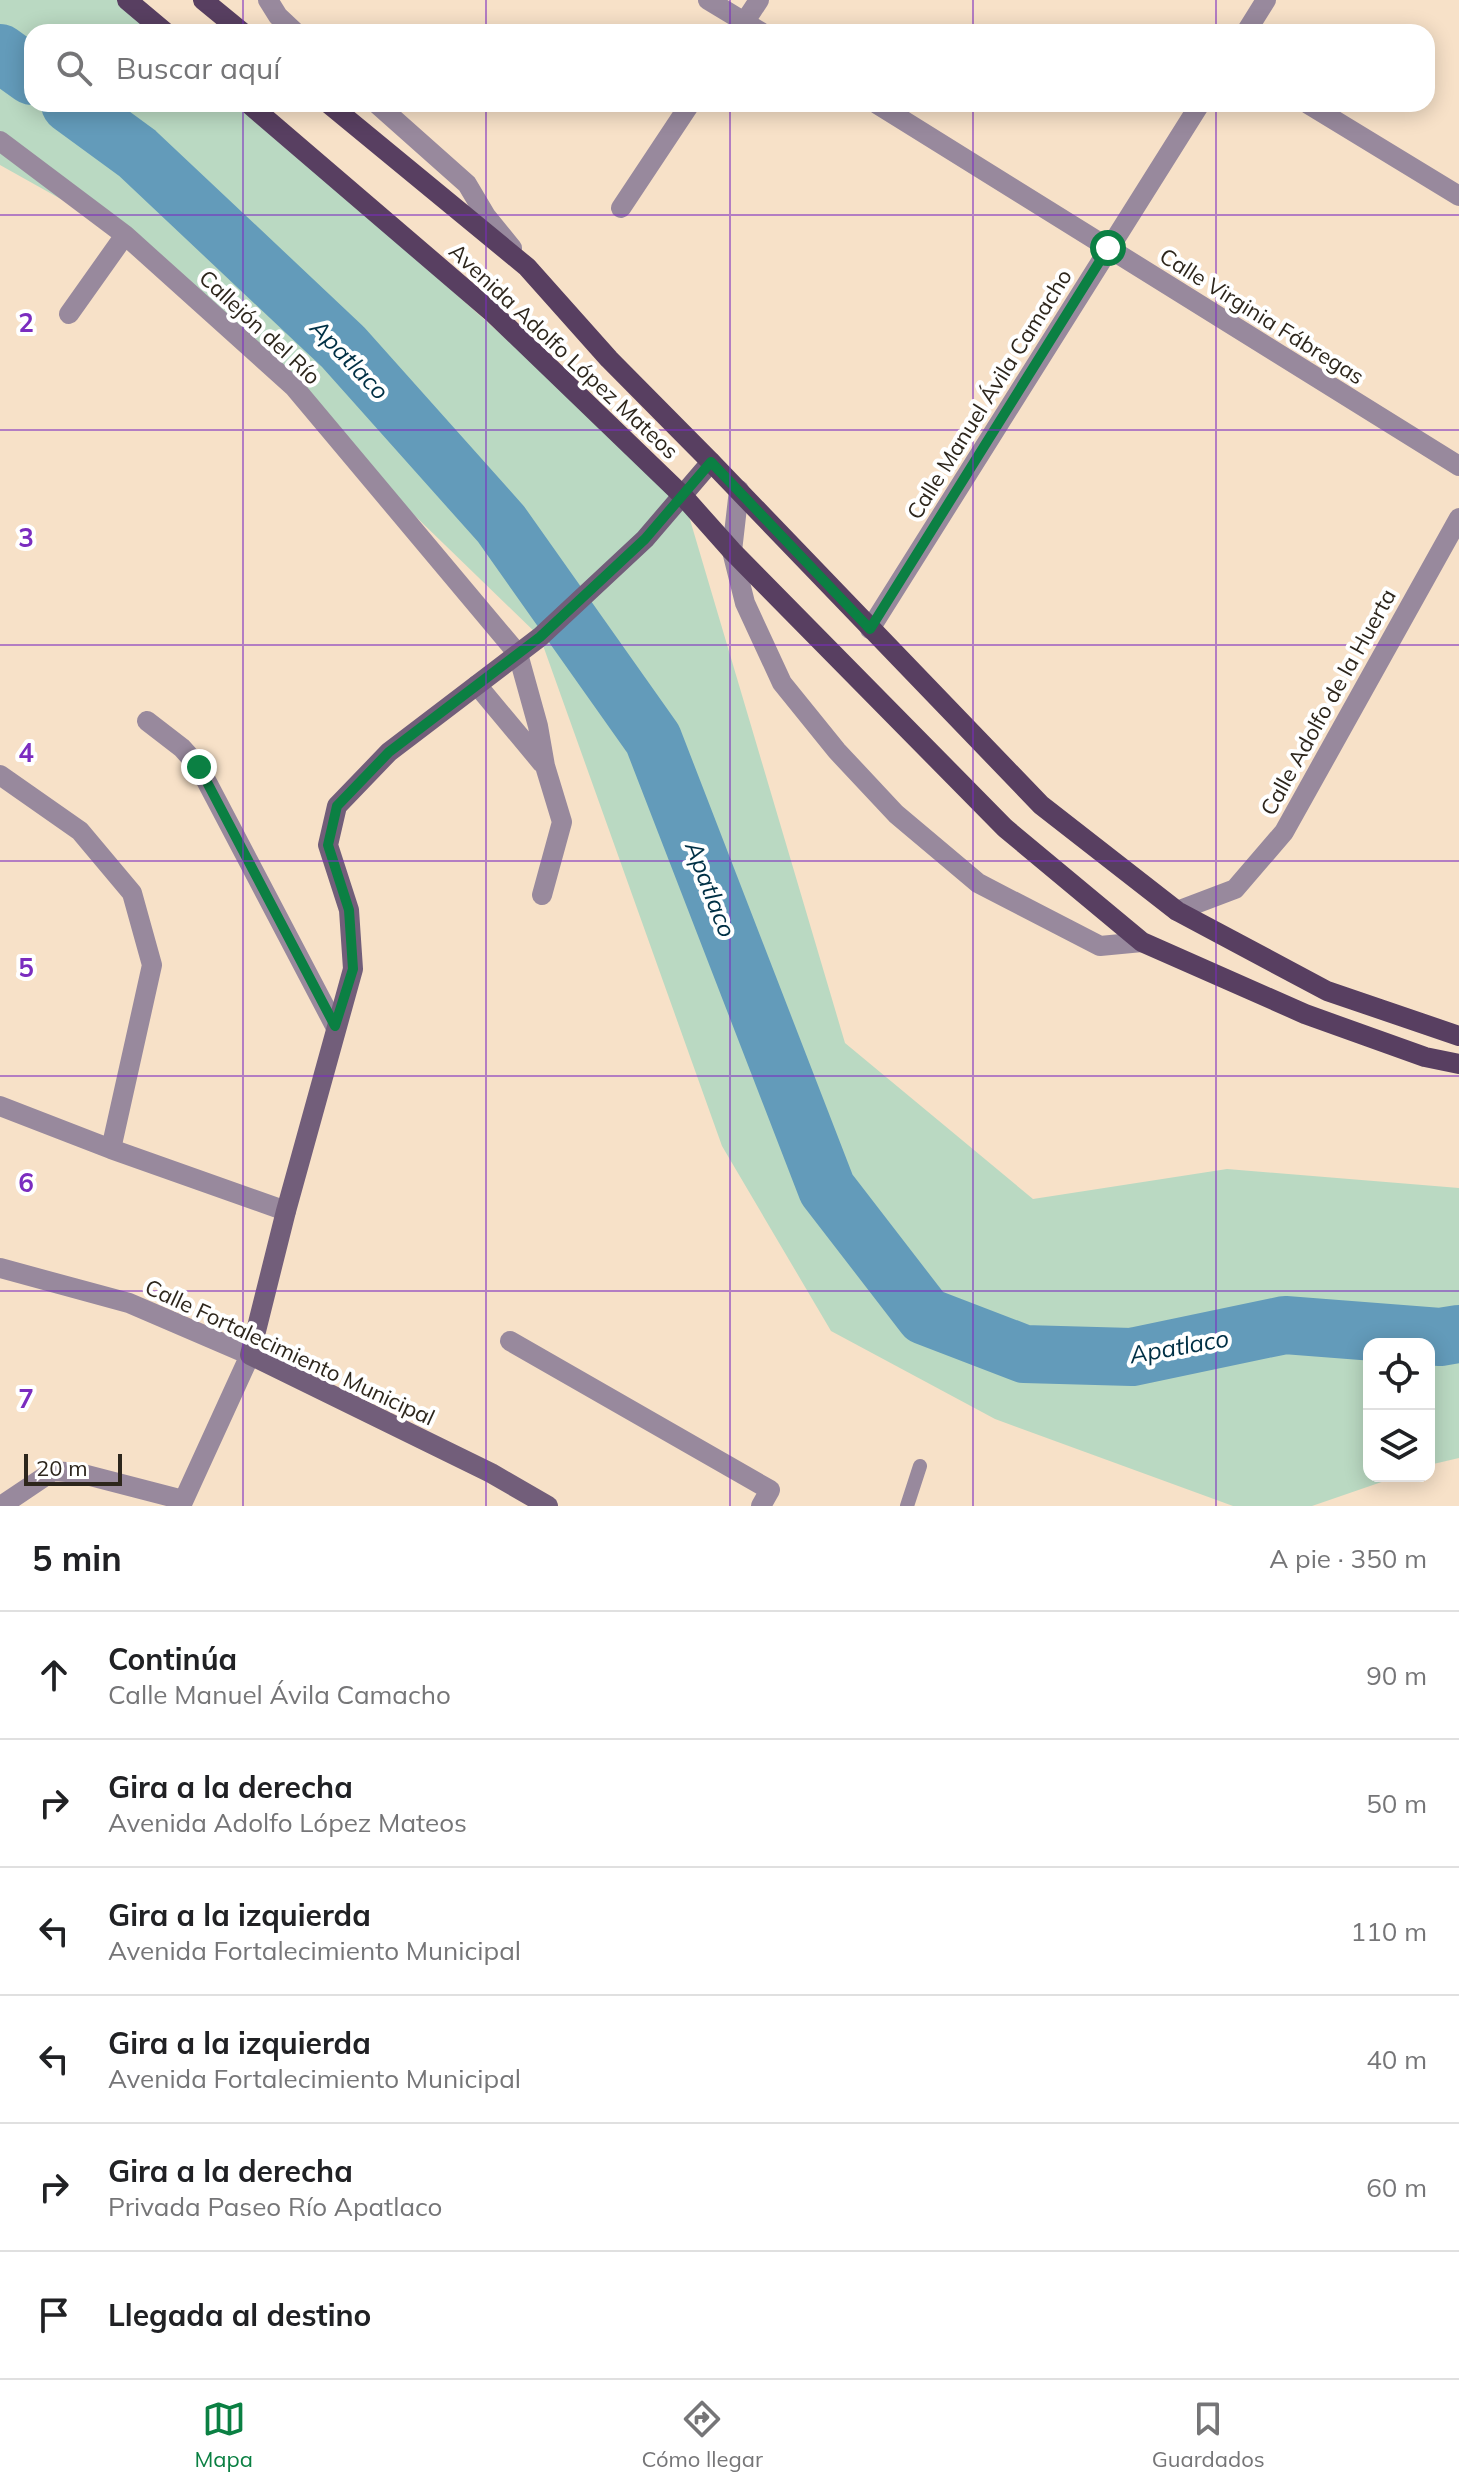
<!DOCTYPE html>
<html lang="es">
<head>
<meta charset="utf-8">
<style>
	:root { --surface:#fff; --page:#f6f6f6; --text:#202124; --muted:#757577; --line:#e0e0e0; --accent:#0b8043 }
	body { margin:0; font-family:Mulish,sans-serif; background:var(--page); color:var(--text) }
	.controls { position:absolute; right:24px; bottom:24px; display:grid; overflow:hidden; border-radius:16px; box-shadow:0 4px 20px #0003 }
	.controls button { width:72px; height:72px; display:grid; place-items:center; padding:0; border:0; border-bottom:2px solid var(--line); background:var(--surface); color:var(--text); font:40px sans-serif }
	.scale { position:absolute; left:24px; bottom:20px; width:98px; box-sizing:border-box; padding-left:8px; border:4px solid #2d261c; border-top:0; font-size:22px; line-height:28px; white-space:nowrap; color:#2d261c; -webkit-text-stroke:6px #fff; paint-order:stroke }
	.stop { position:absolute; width:24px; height:24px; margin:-18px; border:6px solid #0b8043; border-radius:50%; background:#fff }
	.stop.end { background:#0b8043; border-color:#fff; box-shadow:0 2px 8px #0008 }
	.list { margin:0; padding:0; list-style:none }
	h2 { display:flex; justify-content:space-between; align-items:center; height:104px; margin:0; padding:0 32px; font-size:34px }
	h2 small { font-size:26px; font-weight:400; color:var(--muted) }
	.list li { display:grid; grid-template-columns:52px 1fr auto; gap:24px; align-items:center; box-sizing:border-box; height:128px; padding:0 32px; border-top:2px solid var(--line) }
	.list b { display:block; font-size:30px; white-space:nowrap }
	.list p { margin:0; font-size:26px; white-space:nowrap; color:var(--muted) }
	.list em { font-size:26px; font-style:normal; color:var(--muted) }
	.icon { flex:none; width:44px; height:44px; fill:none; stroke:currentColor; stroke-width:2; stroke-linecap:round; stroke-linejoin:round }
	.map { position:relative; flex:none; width:1459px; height:1506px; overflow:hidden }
	.search { position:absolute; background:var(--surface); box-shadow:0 4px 20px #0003; left:24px; right:24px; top:24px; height:88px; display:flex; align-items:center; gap:20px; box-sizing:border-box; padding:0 28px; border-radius:24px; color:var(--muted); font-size:30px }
	.sheet { height:872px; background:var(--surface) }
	nav { display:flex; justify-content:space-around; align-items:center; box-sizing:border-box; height:112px; border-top:2px solid var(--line); background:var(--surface); font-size:22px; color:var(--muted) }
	nav a { display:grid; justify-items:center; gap:4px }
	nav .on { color:var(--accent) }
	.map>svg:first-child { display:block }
</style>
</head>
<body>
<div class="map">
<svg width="1459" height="1506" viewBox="0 0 1459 1506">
	<rect width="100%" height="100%" fill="#f7e1c8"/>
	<path fill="#bad9c2" d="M0,0H125L161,32H32V104H242L683,496L845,1043L1033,1199L1227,1169L1459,1188V1458L1429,1465V1344H1369V1476H1399L1312,1506H1233L995,1419L831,1331L722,1146L540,637L125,235L0,165Z"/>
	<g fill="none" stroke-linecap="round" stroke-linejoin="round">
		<path stroke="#639bba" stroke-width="58" d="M0,53L32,76
			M70,104L137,153L343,347L501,524L653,739L827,1189L925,1316L1024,1354L1132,1357L1285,1325L1440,1337L1459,1334"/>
		<path stroke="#98899d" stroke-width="14" d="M907,1506L920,1466"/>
		<path stroke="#98899d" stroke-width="20" d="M268,0L278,16L295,32
			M708,0L761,32
			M738,32L759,0
			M1246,32L1266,0
			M377,104L467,184L486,216L512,248
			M877,104L1459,466
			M1308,104L1459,196
			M0,141L125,235L294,387L518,654L538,726L545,766L562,822L542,895
			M621,208L690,104
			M69,314L125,235
			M739,490L732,551L745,603L782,683L837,751L896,814L978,883L1100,946L1142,942
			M870,629L1200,104
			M477,685L542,763
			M147,721L182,748L199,767L335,1026
			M0,775L80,831L132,893L152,965L111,1149
			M1177,911L1235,889L1284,832L1459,518
			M0,1106L111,1149L286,1211
			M0,1268L129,1303L250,1355L181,1506
			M510,1341L770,1490L761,1506
			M1,1506L53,1471L79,1473L183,1500"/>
		<path stroke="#725e7a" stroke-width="20" d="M548,1506L491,1473L250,1355L286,1211L353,969L349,910L328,845L337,806L389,752L540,637L645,539L711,462"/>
		<path stroke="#583f61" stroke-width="20" d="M127,0L165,32
			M203,0L242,32
			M249,104L494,314L683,496L732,551L1005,828L1142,942L1305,1014L1425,1057L1459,1064
			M329,104L527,267L609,359L711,462L1041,805L1177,911L1327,991L1459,1036"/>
	</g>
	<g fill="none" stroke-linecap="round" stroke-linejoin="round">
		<path stroke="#0b8043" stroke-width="10" d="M199,767L335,1026L353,969L349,910L328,845L337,806L389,752L540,637L645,539L711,462L870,629L1108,248"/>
	</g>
	<path fill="none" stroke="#7b2cbf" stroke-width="2" stroke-opacity="0.55" d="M243,0V32M486,0V32M730,0V32M973,0V32M1216,0V32M243,104V1506M486,104V1506M730,104V1506M973,104V1506M1216,104V1506M0,215H1459M0,430H1459M0,645H1459M0,861H1459M0,1076H1459M0,1291H1459"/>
	<g text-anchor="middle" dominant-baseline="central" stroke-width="8" stroke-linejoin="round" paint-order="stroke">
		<g font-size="22" fill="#2d261c" stroke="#fff">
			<text transform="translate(1262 316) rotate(32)">Calle Virginia Fábregas</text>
			<text transform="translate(260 327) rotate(43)">Callejón del Río</text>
			<text transform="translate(564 351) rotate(43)">Avenida Adolfo López Mateos</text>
			<text transform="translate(989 394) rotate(-58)">Calle Manuel Ávila Camacho</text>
			<text transform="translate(1328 702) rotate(-61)">Calle Adolfo de la Huerta</text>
			<text transform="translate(290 1352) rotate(25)">Calle Fortalecimiento Municipal</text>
		</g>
		<g font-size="24" font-style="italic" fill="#003045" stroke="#fff">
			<text transform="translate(350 359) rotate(46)">Apatlaco</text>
			<text transform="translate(711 889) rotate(69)">Apatlaco</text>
			<text transform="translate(1179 1346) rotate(-10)">Apatlaco</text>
		</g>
	</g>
	<g font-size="26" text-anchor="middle" font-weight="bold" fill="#7b2cbf" stroke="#fff" stroke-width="8" stroke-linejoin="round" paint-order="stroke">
		<text x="26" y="332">2</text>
		<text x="26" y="547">3</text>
		<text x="26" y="762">4</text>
		<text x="26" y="977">5</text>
		<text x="26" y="1192">6</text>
		<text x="26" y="1408">7</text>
	</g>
</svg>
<div class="controls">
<button><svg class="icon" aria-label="locate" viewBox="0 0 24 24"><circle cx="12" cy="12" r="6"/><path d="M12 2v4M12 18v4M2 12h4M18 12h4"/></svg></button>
<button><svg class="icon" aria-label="layers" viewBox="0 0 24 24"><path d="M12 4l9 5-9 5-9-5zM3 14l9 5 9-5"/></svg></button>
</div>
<div class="scale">20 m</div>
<div class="stop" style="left:1108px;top:248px"></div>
<div class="stop end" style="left:199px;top:767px"></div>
<div class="search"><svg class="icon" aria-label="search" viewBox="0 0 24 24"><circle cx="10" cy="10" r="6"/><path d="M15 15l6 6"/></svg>Buscar aquí</div>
</div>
<section class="sheet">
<h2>5 min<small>A pie · 350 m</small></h2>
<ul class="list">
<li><svg class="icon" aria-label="ahead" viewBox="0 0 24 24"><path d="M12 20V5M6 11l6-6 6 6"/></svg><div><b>Continúa</b><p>Calle Manuel Ávila Camacho</p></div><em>90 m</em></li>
<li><svg class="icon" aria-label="right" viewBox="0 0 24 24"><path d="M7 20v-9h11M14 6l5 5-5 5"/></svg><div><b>Gira a la derecha</b><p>Avenida Adolfo López Mateos</p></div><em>50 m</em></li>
<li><svg class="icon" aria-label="left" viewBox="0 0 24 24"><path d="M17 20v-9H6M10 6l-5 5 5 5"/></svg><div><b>Gira a la izquierda</b><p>Avenida Fortalecimiento Municipal</p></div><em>110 m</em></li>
<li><svg class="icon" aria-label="left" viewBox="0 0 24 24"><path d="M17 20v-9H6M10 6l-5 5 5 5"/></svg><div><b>Gira a la izquierda</b><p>Avenida Fortalecimiento Municipal</p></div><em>40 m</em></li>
<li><svg class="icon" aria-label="right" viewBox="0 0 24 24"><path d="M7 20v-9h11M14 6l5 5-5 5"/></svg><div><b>Gira a la derecha</b><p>Privada Paseo Río Apatlaco</p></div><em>60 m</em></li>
<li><svg class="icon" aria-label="arrive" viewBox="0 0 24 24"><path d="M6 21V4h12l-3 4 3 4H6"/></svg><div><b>Llegada al destino</b></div></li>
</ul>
</section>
<nav>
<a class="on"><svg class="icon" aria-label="map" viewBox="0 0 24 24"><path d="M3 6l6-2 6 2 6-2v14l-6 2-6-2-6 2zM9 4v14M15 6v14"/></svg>Mapa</a>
<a><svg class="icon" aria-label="directions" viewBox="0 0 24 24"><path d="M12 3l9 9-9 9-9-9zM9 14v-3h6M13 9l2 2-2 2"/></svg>Cómo llegar</a>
<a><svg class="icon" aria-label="saved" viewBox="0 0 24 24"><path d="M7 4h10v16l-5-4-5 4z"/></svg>Guardados</a>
</nav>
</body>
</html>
